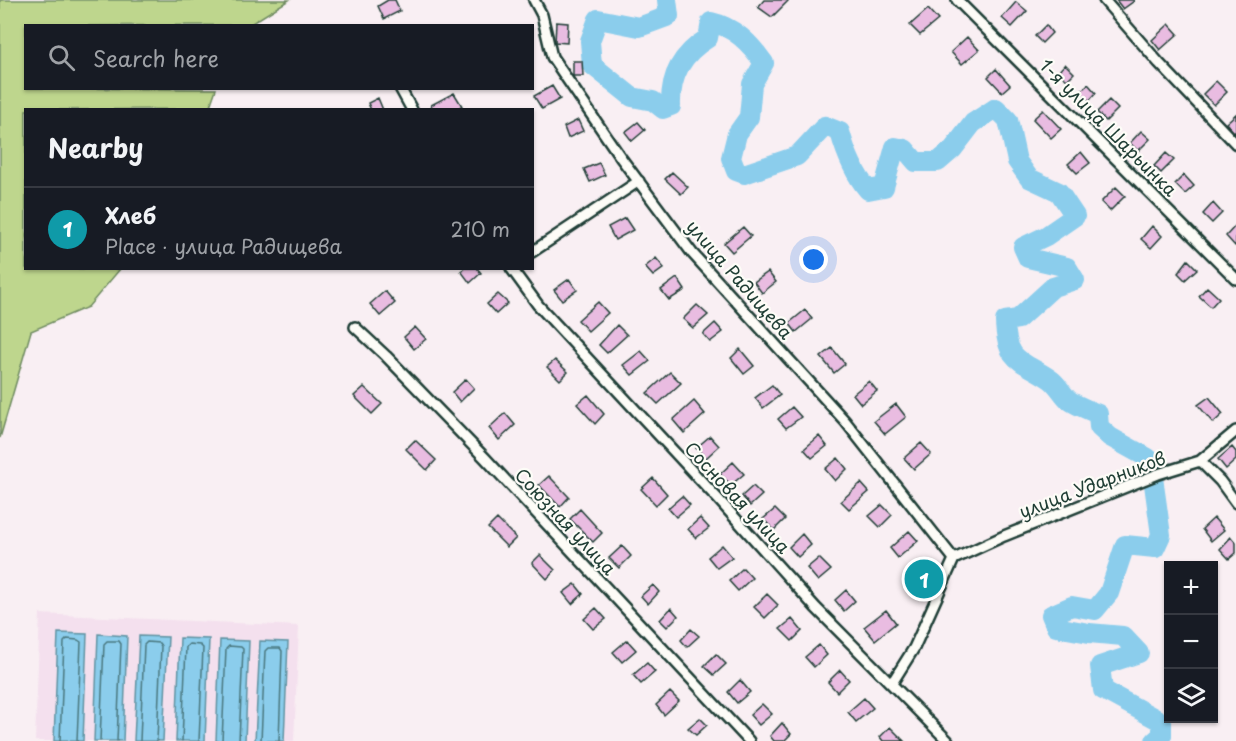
<!DOCTYPE html>
<html lang="en">
<head>
<meta charset="utf-8">
<style>
	:root { --surface:#171b24; --page:#242831; --text:#f1f3f6; --muted:#9ea1a6; --line:#363941; --accent:#2563eb }
	body { margin:0; font-family:"Playpen Sans",sans-serif; background:var(--page); color:var(--text) }
	.controls { position:absolute; right:18px; bottom:18px; display:grid; overflow:hidden; border-radius:0px; box-shadow:0 2px 4px #0004 }
	.controls button { width:54px; height:54px; display:grid; place-items:center; padding:0; border:0; border-bottom:2px solid var(--line); background:var(--surface); color:var(--text); font:30px sans-serif }
	.you { position:absolute; left:814px; top:260px; width:21px; height:21px; margin:-15px; border:4px solid #fff; border-radius:50%; background:#1a73e8; box-shadow:0 0 0 9px #1a73e833 }
	.badge { display:grid; place-items:center; width:39px; height:39px; border-radius:50%; background:var(--accent); color:#fff; font-size:20px; font-weight:700 }
	.pin { position:absolute; translate:-50% -50%; border:3px solid #fff; box-shadow:0 2px 6px #0006 }
	.list { margin:0; padding:0; list-style:none }
	h2 { display:flex; justify-content:space-between; align-items:center; height:78px; margin:0; padding:0 24px; font-size:26px }
	h2 small { font-size:20px; font-weight:400; color:var(--muted) }
	.list li { display:grid; grid-template-columns:39px 1fr auto; gap:18px; align-items:center; box-sizing:border-box; height:84px; padding:0 24px; border-top:2px solid var(--line) }
	.list b { display:block; font-size:22px; white-space:nowrap }
	.list p { margin:0; font-size:20px; white-space:nowrap; color:var(--muted) }
	.list em { font-size:20px; font-style:normal; color:var(--muted) }
	.icon { flex:none; width:33px; height:33px; fill:none; stroke:currentColor; stroke-width:2; stroke-linecap:round; stroke-linejoin:round }
	.map { position:relative; flex:none; width:1236px; height:741px; overflow:hidden }
	.search { position:absolute; background:var(--surface); box-shadow:0 2px 4px #0004; left:24px; top:24px; width:510px; height:66px; display:flex; align-items:center; gap:15px; box-sizing:border-box; padding:0 21px; border-radius:0px; color:var(--muted); font-size:22px }
	.panel { position:absolute; background:var(--surface); box-shadow:0 2px 4px #0004; left:24px; top:108px; width:510px; height:162px; border-radius:0px }
	.map>svg:first-child { display:block }
</style>
</head>
<body>
<div class="map">
<svg width="1236" height="741" viewBox="0 0 1236 741">
	<rect width="100%" height="100%" fill="#f9eff3"/>
	<filter id="ink" filterUnits="userSpaceOnUse"><feTurbulence type="fractalNoise" baseFrequency=".0167" numOctaves="2"/><feDisplacementMap in="SourceGraphic" scale="12" xChannelSelector="R" yChannelSelector="G"/><feConvolveMatrix kernelMatrix="1 2 1 2 8 2 1 2 1" color-interpolation-filters="sRGB"/></filter>
	<g filter="url(#ink)">
		<path fill="#f4e0ee" d="M40,614L299,626L294,741H35Z"/>
		<path fill="#bed68d" stroke="#6e8a60" stroke-width="1.5" d="M0,0H289L249,25L26,26V88L216,89L209,109L26,110V268L120,269L88,307L31,331L0,438Z"/>
		<path fill="#8bcdec" stroke="#6093a2" stroke-width="1.5" d="M58,633L87,634L83,741H54Z
			M98,634L127,636L123,741H94Z
			M139,636L168,637L163,741H134Z
			M180,638L209,639L205,741H176Z
			M220,640L249,641L245,741H216Z
			M260,641L288,642L284,741H255Z"/>
		<g fill="none" stroke-linecap="round" stroke-linejoin="round">
			<path stroke="#4a777e" stroke-width="1.5" d="M60,741L64,642L67,639L78,640L81,642L77,741
				M100,741L104,644L107,641H119L121,644L117,741
				M140,741L144,645L147,642L159,643L161,646L157,741
				M182,741L186,647L189,644L200,645L203,648L199,741
				M222,741L226,649L229,646L241,647L243,649L239,741
				M261,741L265,651L268,648H280L282,651L279,741"/>
			<path stroke="#8bcdec" stroke-width="20" d="M667,0L669,16L639,27L598,19L590,41L592,65L632,97L653,101L663,109L671,106C670,75 682,54 708,38L711,22C734,27 750,43 764,63L752,84L749,117L737,134L731,158L736,171L744,174L797,156L825,126L840,132C846,154 854,173 868,190L884,187L895,147L905,149L916,162H938L953,149L973,123L996,108L1008,120L1017,161L1029,178L1059,192L1075,216L1046,236L1023,247L1028,258L1067,267L1075,280L1053,287L1018,319L1005,321C1006,363 1022,360 1050,379C1058,384 1062,394 1069,400C1077,406 1089,410 1098,414L1099,427L1110,437L1148,458L1152,470L1161,535L1155,548L1125,545L1109,593L1095,610L1072,606L1051,615L1056,627L1089,633L1123,636L1139,653L1100,666L1103,690L1162,722V735L1155,741"/>
		</g>
		<path fill="#e9bce1" stroke="#1f3d34" stroke-width="1.5" d="M388,0H395L400,11L384,19L378,6Z
			M764,0H787L788,1L772,17L758,7Z
			M1116,0H1134V1L1123,9Z
			M1016,2L1027,11L1012,27L1002,18Z
			M928,9L938,20L920,35L910,25Z
			M556,22L568,23L567,43L555,42Z
			M1169,24L1178,34L1160,50L1152,40Z
			M1046,25L1052,33L1042,43L1035,36Z
			M967,37L979,50L962,64L951,52Z
			M573,61H582L583,76H573Z
			M1065,64L1074,73L1067,80L1058,72Z
			M996,69L1010,85L1002,92L988,77Z
			M1216,81L1227,92L1214,105L1203,94Z
			M1088,84L1096,93L1089,101L1080,92Z
			M552,86L560,99L542,109L534,96Z
			M454,93L462,106L454,110H433L431,105Z
			M378,98L383,110H371L368,103Z
			M1109,100L1118,109L1106,121L1097,112Z
			M1043,110L1061,129L1051,138L1033,119Z
			M1236,114V132L1235,133L1226,123Z
			M578,120L583,131L568,138L564,127Z
			M638,122L645,130L632,141L625,132Z
			M1141,131L1150,139L1138,151L1130,143Z
			M1081,152L1090,163L1077,173L1068,164Z
			M1166,153L1174,160L1161,173L1154,166Z
			M599,163L605,175L590,182L584,169Z
			M672,172L688,187L681,194L665,179Z
			M1184,175L1194,186L1185,194L1175,184Z
			M1116,187L1125,196L1110,211L1101,202Z
			M1213,203L1222,213L1212,223L1203,214Z
			M625,218L633,230L615,240L608,227Z
			M1236,225V244L1235,246L1226,236Z
			M1152,226L1162,236L1151,248L1141,239Z
			M743,227L751,236L732,252L724,243Z
			M656,258L664,268L653,276L645,267Z
			M1188,260L1197,269L1185,280L1178,273Z
			M465,268H477L481,273L470,283L461,271Z
			M768,272L776,282L762,293L754,282Z
			M677,278L685,290L669,300L661,290Z
			M569,279L577,290L562,300L554,290Z
			M1207,287L1219,298L1211,307L1199,296Z
			M385,291L395,303L380,316L370,304Z
			M498,294L508,303L496,314L487,304Z
			M598,302L608,313L588,331L578,320Z
			M697,305L708,315L693,328L683,319Z
			M805,310L812,319L796,332L789,323Z
			M715,323L723,332L710,342L703,334Z
			M617,325L627,335L607,353L599,345Z
			M415,327L426,339L414,349L404,337Z
			M832,348L845,364L834,373L821,357Z
			M740,349L754,366L744,374L731,358Z
			M641,351L650,361L632,375L623,365Z
			M555,360L568,372L560,380L547,367Z
			M670,372L681,383L658,404L647,393Z
			M466,379L474,388L460,402L452,392Z
			M869,381L877,391L861,404L853,394Z
			M772,385L780,395L763,408L755,398Z
			M364,387L382,404L372,414L354,396Z
			M588,395L604,414L595,424L577,404Z
			M1209,397L1223,414L1213,423L1198,405Z
			M694,401L705,414L684,433L673,420Z
			M896,404L906,417L885,434L874,421Z
			M792,407L801,417L786,428L778,419Z
			M505,413L515,425L499,440L489,428Z
			M710,436L719,446L706,458L696,448Z
			M819,436L827,446L812,458L804,449Z
			M415,440L436,460L427,470L406,449Z
			M921,443L931,454L914,469L904,458Z
			M1232,447L1236,452V460L1226,469L1218,459Z
			M838,458L847,469L835,481L825,469Z
			M733,462L744,474L731,485L720,474Z
			M549,476L569,497L560,507L539,485Z
			M653,478L667,494L656,505L641,489Z
			M861,483L869,492L849,509L841,501Z
			M753,486L762,495L750,506L742,496Z
			M682,496L690,505L676,517L668,508Z
			M882,505L892,515L880,527L869,516Z
			M580,509L602,533L593,542L570,519Z
			M775,509L785,519L774,530L763,519Z
			M700,518L709,528L696,538L688,529Z
			M1214,518L1224,530L1211,541L1202,529Z
			M497,519L516,538L507,547L488,528Z
			M909,531L918,541L898,558L890,548Z
			M802,534L811,545L798,557L789,547Z
			M1231,537L1236,543V553L1229,559L1220,549Z
			M722,545L732,557L717,568L708,557Z
			M622,546L631,556L619,568L609,558Z
			M540,555L555,570L547,579L532,563Z
			M819,558L831,570L818,581L807,568Z
			M743,568L752,578L738,591L729,581Z
			M922,571L931,576L925,587L916,583Z
			M575,584L583,594L572,604L563,593Z
			M653,585L659,592L648,604L641,596Z
			M846,590L855,601L844,611L835,600Z
			M767,594L778,605L765,618L754,607Z
			M596,608L606,619L593,629L584,619Z
			M671,608L678,616L667,627L660,620Z
			M886,610L896,623L875,640L864,627Z
			M792,619L802,631L792,641L780,629Z
			M691,629L699,636L687,647L681,640Z
			M627,640L636,650L622,662L613,652Z
			M819,645L827,655L814,667L805,657Z
			M716,654L726,664L714,675L704,666Z
			M647,663L655,672L641,684L633,675Z
			M840,670L849,680L837,692L828,682Z
			M740,680L750,692L737,703L728,692Z
			M670,692L679,701L664,715L656,705Z
			M864,698L873,708L856,722L848,712Z
			M762,704L772,714L759,725L750,715Z
			M700,718L707,725L696,735L688,728Z
			M782,723L791,734L784,741H774L770,736Z
			M890,727L904,741H883L880,737Z"/>
		<g fill="none" stroke-linecap="round" stroke-linejoin="round">
			<g stroke="#1f3d34" stroke-width="14">
				<path id="minor" d="M534,0L542,15L552,57L621,158L692,253L845,421L954,559
					M957,0L1236,279
					M1104,0L1159,63L1236,144
					M400,88L412,110
					M532,252L639,181
					M511,268L538,305L718,499L816,608L948,741
					M355,327L386,356L485,458L749,741
					M1200,461L1220,481L1236,503
					M954,559L1004,536L1158,474L1200,461L1236,431
					M892,683L914,648L954,559"/>
			</g>
			<use href="#minor" stroke="#fdfcf7" stroke-width="9"/>
		</g>
	</g>
	<g text-anchor="middle" dominant-baseline="central" stroke-width="4.5" stroke-linejoin="round" paint-order="stroke">
		<g font-size="18" fill="#1f3d34" stroke="#fdfcf7">
			<text transform="translate(1109 127) rotate(45)">1-я улица Шарьинка</text>
			<text transform="translate(740 279) rotate(49)">улица Радищева</text>
			<text transform="translate(1092 484) rotate(-21)">улица Ударников</text>
			<text transform="translate(738 497) rotate(47)">Сосновая улица</text>
			<text transform="translate(566 521) rotate(47)">Союзная улица</text>
		</g>
	</g>
</svg>
<div class="controls">
<button>+</button>
<button>−</button>
<button><svg class="icon" aria-label="layers" viewBox="0 0 24 24"><path d="M12 4l9 5-9 5-9-5zM3 14l9 5 9-5"/></svg></button>
</div>
<div class="you"></div>
<div class="pin badge" style="left:924px;top:579px;background:#0f9aa8">1</div>
<div class="search"><svg class="icon" aria-label="search" viewBox="0 0 24 24"><circle cx="10" cy="10" r="6"/><path d="M15 15l6 6"/></svg>Search here</div>
<section class="panel">
<h2>Nearby<small></small></h2>
<ul class="list">
<li><span class="badge" style="background:#0f9aa8">1</span><div><b>Хлеб</b><p>Place · улица Радищева</p></div><em>210 m</em></li>
</ul>
</section>
</div>
</body>
</html>
